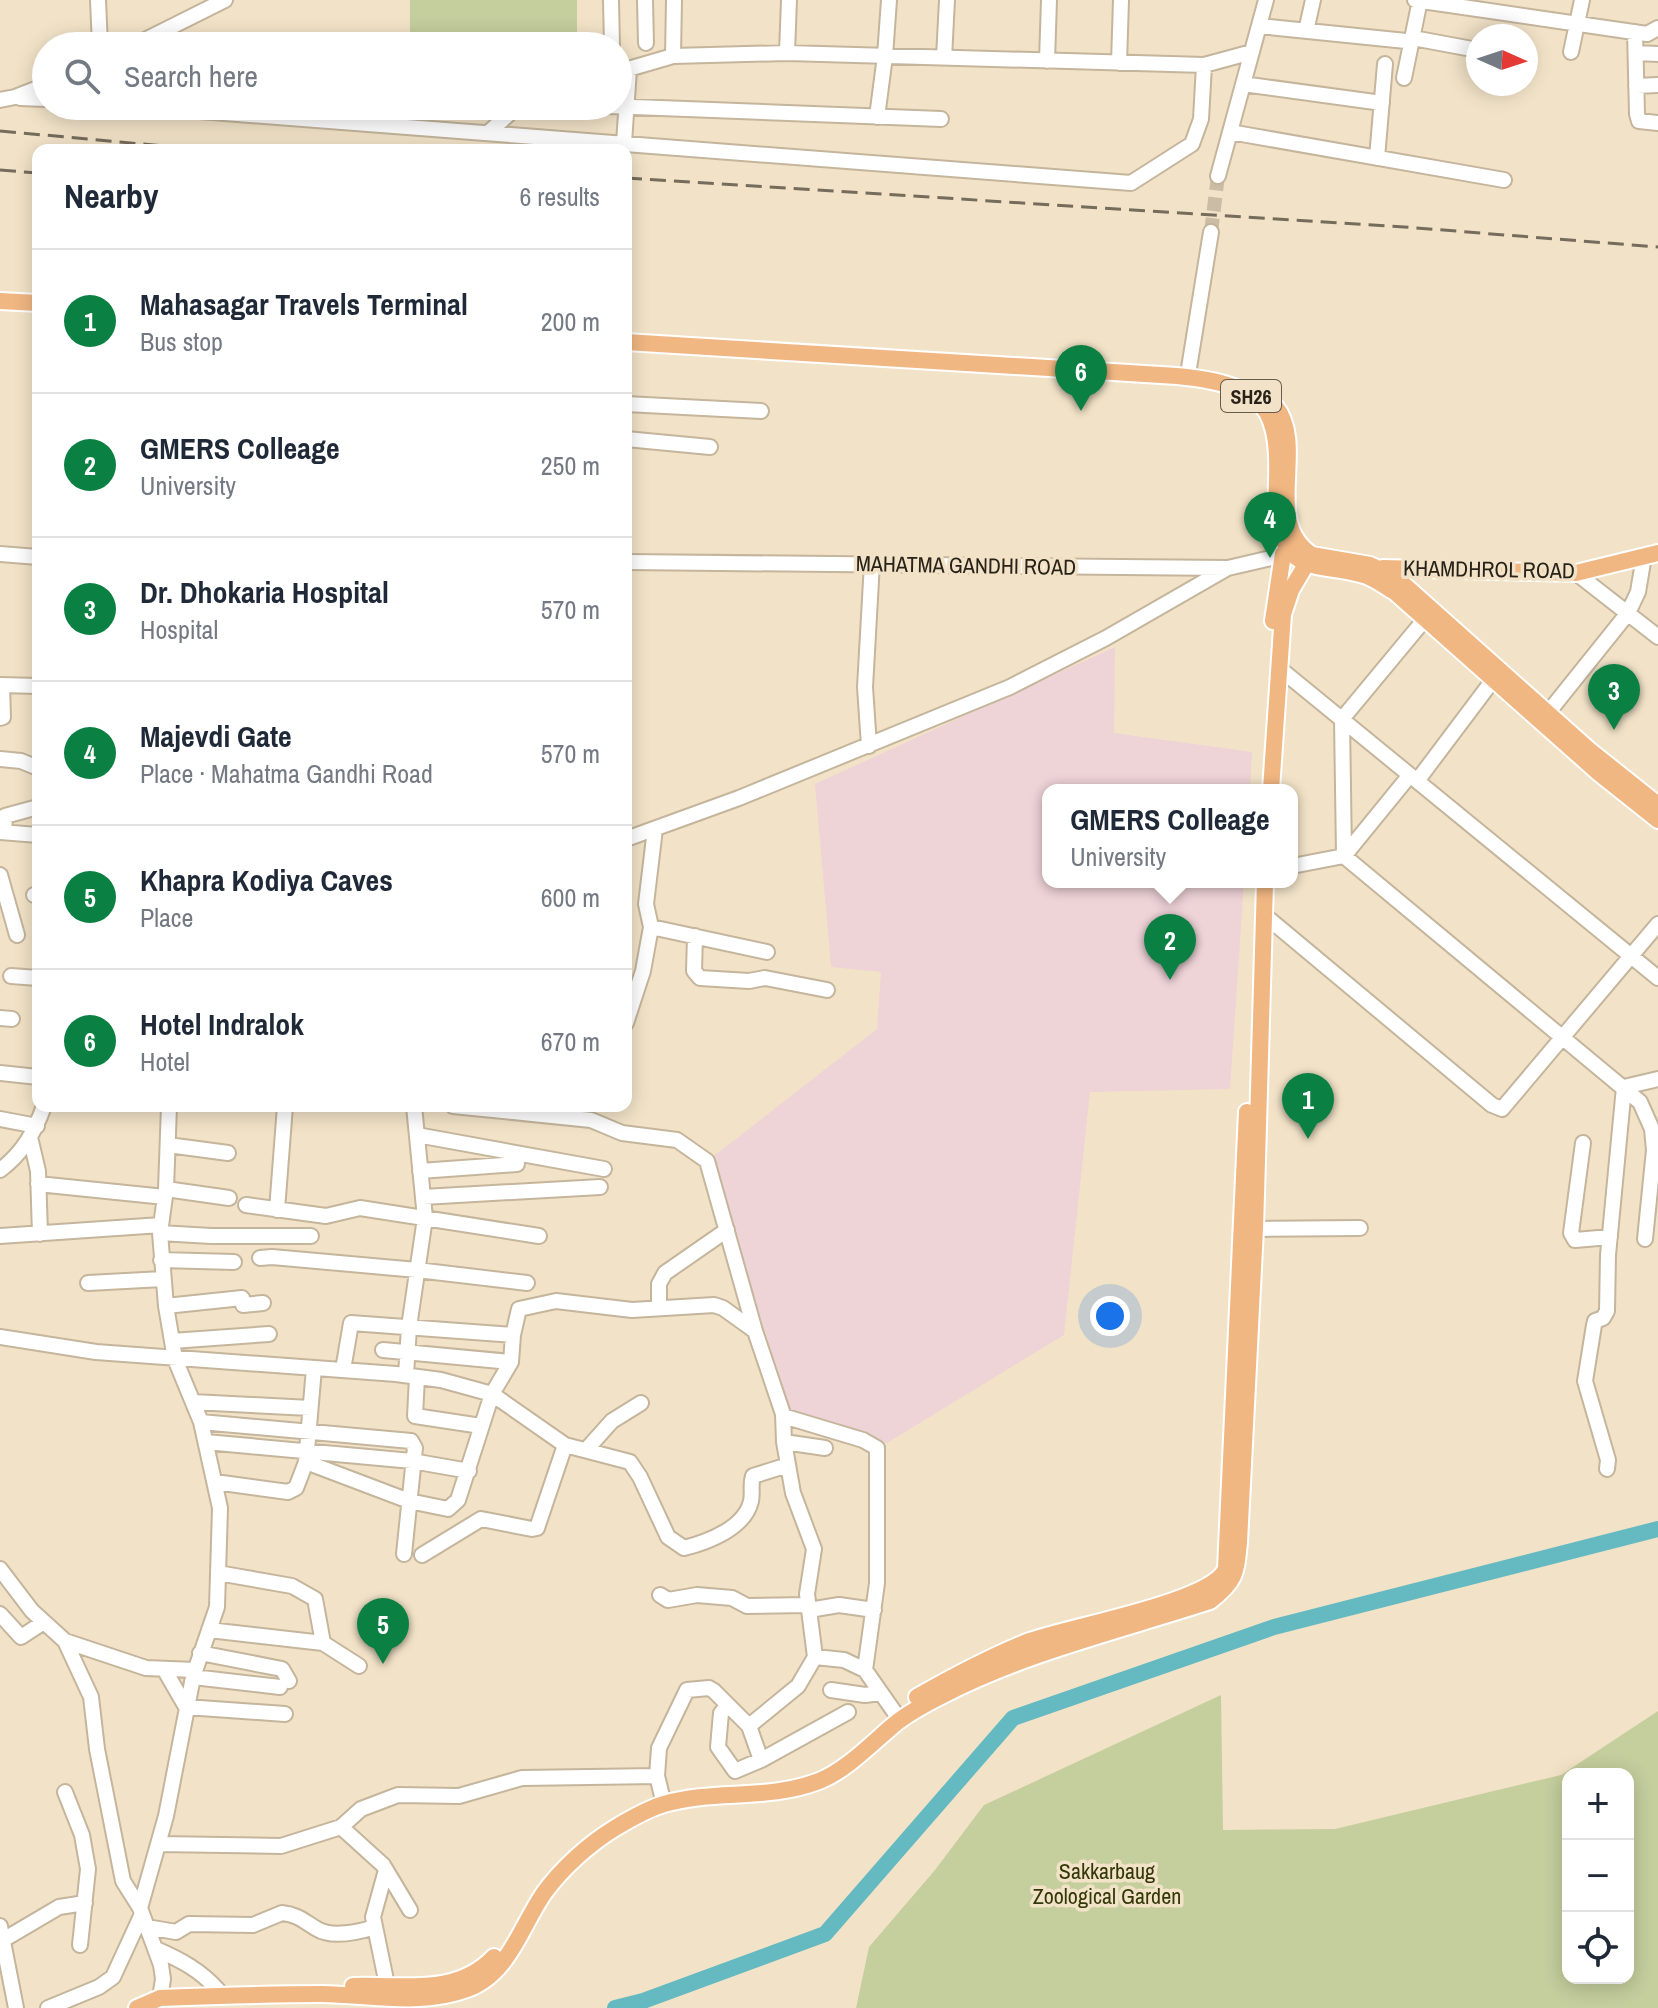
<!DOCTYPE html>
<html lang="en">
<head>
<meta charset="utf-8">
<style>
	:root { --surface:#fff; --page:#f2f2f3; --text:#1f2937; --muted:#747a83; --line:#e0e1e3; --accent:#0b8043 }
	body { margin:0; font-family:"Archivo Narrow",sans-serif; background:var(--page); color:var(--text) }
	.controls { position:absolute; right:24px; bottom:24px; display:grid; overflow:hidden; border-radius:16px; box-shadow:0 4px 20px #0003 }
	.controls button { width:72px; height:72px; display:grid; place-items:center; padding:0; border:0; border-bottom:2px solid var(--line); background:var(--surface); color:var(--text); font:40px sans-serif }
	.compass { position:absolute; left:1466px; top:24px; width:72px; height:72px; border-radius:50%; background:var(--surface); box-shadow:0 4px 20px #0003; rotate:93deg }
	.you { position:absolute; left:1110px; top:1316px; width:28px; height:28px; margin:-20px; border:6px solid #fff; border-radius:50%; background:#1a73e8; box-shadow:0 0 0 12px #1a73e833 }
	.badge { display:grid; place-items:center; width:52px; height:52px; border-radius:50%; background:var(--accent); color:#fff; font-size:26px; font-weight:700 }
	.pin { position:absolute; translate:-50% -66px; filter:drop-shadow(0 2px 4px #0008) }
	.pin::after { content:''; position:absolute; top:42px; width:28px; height:24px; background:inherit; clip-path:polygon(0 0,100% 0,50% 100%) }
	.popup { position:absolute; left:1042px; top:784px; width:256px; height:104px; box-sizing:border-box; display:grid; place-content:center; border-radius:16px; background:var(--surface); filter:drop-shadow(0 2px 6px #0005); font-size:26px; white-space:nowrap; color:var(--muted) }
	.popup b { font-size:30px; color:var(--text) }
	.popup::after { content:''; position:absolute; left:50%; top:100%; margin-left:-16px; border:16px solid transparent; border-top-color:var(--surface) }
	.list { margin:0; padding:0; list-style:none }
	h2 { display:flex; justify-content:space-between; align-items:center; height:104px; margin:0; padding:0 32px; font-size:34px }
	h2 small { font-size:26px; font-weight:400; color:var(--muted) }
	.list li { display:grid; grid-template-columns:52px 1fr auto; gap:24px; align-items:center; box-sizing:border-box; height:144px; padding:0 32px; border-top:2px solid var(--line) }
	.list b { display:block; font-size:30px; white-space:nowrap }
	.list p { margin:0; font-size:26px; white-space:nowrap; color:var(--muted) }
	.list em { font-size:26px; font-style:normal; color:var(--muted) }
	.icon { flex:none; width:44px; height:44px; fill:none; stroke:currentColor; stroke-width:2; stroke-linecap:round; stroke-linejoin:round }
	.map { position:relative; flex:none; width:1658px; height:2008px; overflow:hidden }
	.search { position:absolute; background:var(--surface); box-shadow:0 4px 20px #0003; left:32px; top:32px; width:600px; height:88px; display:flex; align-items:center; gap:20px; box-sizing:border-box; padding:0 28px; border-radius:44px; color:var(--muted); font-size:30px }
	.panel { position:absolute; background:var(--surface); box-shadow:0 4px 20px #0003; left:32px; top:144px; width:600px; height:968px; border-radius:16px }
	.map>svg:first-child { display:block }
</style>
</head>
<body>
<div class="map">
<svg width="1658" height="2008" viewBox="0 0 1658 2008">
	<rect width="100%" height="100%" fill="#f2e3c8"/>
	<path fill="#eed3d7" d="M1115,647L1114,733L1252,752L1250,790H1048V882H1244L1230,1089L1090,1092L1064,1335L887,1443L792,1415L710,1159L877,1029L881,972L831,967L815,784Z"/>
	<path fill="#c5ce9d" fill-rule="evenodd" d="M410,0H577V46H410Z
		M1221,1695L1223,1830L1335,1829L1561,1775L1658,1711V2008H856L869,1947L935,1870L984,1805ZM1568,1774H1628V1978H1568Z"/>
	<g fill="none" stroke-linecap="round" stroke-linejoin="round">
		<path stroke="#65b9c1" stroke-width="16" d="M615,2008L643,2001L825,1934L1013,1718L1274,1627L1658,1529"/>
		<path stroke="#cabca5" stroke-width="14" stroke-dasharray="14 7" stroke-linecap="butt" d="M1211,232L1218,176"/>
		<g stroke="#c4b59c" stroke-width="18">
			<path id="minor" d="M98,0L100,46
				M611,0L612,46
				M645,0L646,43
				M1415,0L1647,34L1658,28
				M1259,26L1406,41L1413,38L1472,49
				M1306,31L1313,0
				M1635,32L1637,114L1639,121L1658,123
				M133,46L225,0
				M1571,52L1582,0
				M787,53L789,0
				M1636,53L1658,54
				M673,56L674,0
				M944,58L947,0
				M1047,61L1049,0
				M1119,63L1121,0
				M618,72L673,56L787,53L1204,65
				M1404,78L1420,0
				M1243,84L1382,103
				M1636,86L1658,85
				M20,98L46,99
				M0,100L15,97L46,85
				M134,106L1131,183L1192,144L1201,119L1204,65L1252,52
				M608,106L941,119
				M877,117L885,56L889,0
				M489,132L518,106
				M1230,132L1504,180
				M624,143L629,69
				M1377,158L1385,64
				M1218,176L1266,0
				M1189,368L1211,232
				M626,404L761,411
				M626,439L710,447
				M0,554L38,557
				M626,562L1228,568L1292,553
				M1576,573L1658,637
				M1279,668L1658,978
				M0,685L38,686
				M0,718L3,717L2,685
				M1543,719L1628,613L1638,592L1644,556
				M869,746L865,687L872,563
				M0,759L21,761L38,768
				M1410,775L1344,856L1640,1102L1652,1129L1654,1150L1645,1239
				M1417,781L1493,680
				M0,832L38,835
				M4,832L5,816L38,807
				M626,839L739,798L1010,687L1106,638L1226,569
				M1292,866L1344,856L1342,719L1425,619
				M0,875L17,935
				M34,895H38
				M1263,914L1492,1105L1502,1109L1658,924
				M651,927L767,952
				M695,936L694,971L700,978L749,981L765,978L827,990
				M11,976L38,978
				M0,1018L12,1019
				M626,1023L643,971L651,927L646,904L655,829
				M0,1073L38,1077
				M453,1106L591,1120L622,1133L677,1140L707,1161L755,1331L783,1414L784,1442L793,1493L814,1549L807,1594L815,1657L844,1660L865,1670
				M0,1119L37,1126
				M417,1135L604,1169
				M30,1137L38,1171L40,1234
				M1583,1143L1571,1233L1575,1240L1610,1237
				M168,1145L228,1153
				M0,1170C22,1154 35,1132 44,1106
				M420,1171L517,1164
				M38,1184L165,1197
				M166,1189L229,1198
				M423,1197L600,1187
				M246,1205L326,1216L360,1208L539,1236
				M277,1210L285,1106
				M1255,1229L1360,1228
				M160,1233L211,1236H311
				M0,1236L161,1225
				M260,1258L272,1257L417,1270L527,1283
				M161,1260L234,1262
				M88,1283L163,1279
				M166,1306L242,1298L243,1305L263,1303
				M659,1308V1284L665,1273L727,1230
				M0,1337L96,1352L396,1374L441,1380L492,1394L565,1445L630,1462L640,1477L668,1537L684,1548C708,1542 745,1528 751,1501C753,1492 750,1485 753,1476L788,1465
				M172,1341L269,1334
				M383,1350L511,1362
				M343,1370L351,1323L513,1335
				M406,1375L409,1327L425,1218L414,1106
				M417,1377L415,1416L481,1426
				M193,1402L310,1408
				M783,1416L863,1440L877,1448V1583L865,1670L900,1720
				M201,1422L411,1441L415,1448L404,1554
				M206,1442L412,1461L469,1471
				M784,1442L825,1448
				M586,1450L612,1421L641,1403
				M306,1462L409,1501L448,1509L458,1500L492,1394L511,1362L513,1335L519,1309L556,1301L632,1310L714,1305L723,1308L755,1331
				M1607,1469L1608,1460L1585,1381L1594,1325L1595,1321L1603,1318L1607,1311L1608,1255L1624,1087L1658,1079
				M215,1482L288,1492L296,1488L306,1462L314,1368
				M422,1555L481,1519L532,1529L537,1528L565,1445
				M0,1569L32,1611L65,1641L146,1668L195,1670
				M218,1573L292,1586L315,1599L323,1643L359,1666
				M660,1595L668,1600L697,1595L732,1598L747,1606L808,1605
				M809,1610L839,1605L874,1610
				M0,1614L21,1637L44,1622
				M209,1630L323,1643
				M65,1641L91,1697L97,1749L123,1881L140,1908L161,1965L163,1979L160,1998
				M200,1653L282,1669L289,1681
				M164,1669L186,1707L285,1714
				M193,1677L280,1687
				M831,1690L865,1695L881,1693
				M727,1706L721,1713L718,1747L735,1771L761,1760L848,1712
				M761,1760L749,1726L798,1686L815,1657
				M65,1792L82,1835L88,1869L80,1945
				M664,1804L657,1776L659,1748L687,1690L709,1688L714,1691L749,1726
				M341,1827L383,1865L410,1910
				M159,1844L281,1846L341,1827L361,1809L398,1795L459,1796L522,1778L657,1776
				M386,1870L373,1917L387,1985
				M140,1908L166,1816L193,1677L217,1607L220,1508L201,1422L175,1359L166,1306L160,1233L166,1189L169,1106
				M0,1926L16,2008
				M147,1927L176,1932L189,1924L253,1925L282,1913C297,1914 305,1922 317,1929C332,1938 359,1932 375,1927
				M3,1940L59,1907L85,1903
				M156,1949C181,1960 200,1970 218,1990
				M48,2008L99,1987L113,1977L142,1914"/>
		</g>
		<g stroke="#fff" stroke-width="20">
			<path id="major" d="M0,301L38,303
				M626,342L1177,376C1281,386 1280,418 1276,511C1285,579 1320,561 1367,576C1377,580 1386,587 1395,592L1599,773L1658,820
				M1275,406C1308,447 1261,522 1312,555L1370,565L1394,576L1589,750L1658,805
				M1383,568L1576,573L1658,553
				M1273,621L1283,554
				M1271,790L1283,614L1291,590L1311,556
				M917,1697C952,1677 990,1657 1027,1642C1066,1627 1211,1603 1226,1569L1247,1112
				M353,1986C403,1984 456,1997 494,1957
				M137,2008L160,1998C214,1996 268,1994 323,1994C370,1995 422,2006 467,1989C509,1974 521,1926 544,1893C562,1868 589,1844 615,1828C630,1819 647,1809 664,1804C715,1789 767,1801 819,1781C847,1770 873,1742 896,1723C910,1712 927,1703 943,1695C1027,1652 1121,1630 1210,1601C1236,1581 1236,1573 1239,1542L1255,1229L1265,882"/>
		</g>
		<use href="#minor" stroke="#fff" stroke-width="14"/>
		<use href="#major" stroke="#f1b783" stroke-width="16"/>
		<path stroke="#756c5c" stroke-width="3" stroke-dasharray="16 8" stroke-linecap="butt" d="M0,131L208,150
			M0,170L38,173
			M626,178L1404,227L1658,247"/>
	</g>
	<g text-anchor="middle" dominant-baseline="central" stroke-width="7" stroke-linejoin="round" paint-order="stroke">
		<rect fill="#f2e3c8" stroke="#655c4e" stroke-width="2" x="1221" y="380" width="60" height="32" rx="6"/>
		<g font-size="20" font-weight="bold" fill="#282219">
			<text x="1251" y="396">SH26</text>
		</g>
		<g font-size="22" fill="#282219" stroke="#f2e3c8">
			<text transform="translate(966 565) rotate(1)">MAHATMA GANDHI ROAD</text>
			<text transform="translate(1489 569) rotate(1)">KHAMDHROL ROAD</text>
		</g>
		<g font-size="22" fill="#323808" stroke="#f2e3c8">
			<text x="1107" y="1871">Sakkarbaug<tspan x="1107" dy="25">Zoological Garden</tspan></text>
		</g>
	</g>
</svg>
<div class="controls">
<button>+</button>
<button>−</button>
<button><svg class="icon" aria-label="locate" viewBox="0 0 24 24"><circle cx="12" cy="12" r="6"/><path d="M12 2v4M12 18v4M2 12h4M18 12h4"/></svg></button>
</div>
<svg class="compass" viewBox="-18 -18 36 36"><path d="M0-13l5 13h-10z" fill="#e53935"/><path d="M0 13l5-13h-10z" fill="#747a83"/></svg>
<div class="you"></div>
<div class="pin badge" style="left:1308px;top:1139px">1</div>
<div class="pin badge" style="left:1170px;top:980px">2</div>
<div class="popup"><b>GMERS Colleage</b>University</div>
<div class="pin badge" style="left:1614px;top:730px">3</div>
<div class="pin badge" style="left:1270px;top:558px">4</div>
<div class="pin badge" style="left:383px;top:1664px">5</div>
<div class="pin badge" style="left:1081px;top:411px">6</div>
<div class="search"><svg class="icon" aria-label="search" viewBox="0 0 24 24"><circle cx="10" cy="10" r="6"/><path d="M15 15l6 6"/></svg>Search here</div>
<section class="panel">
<h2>Nearby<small>6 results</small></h2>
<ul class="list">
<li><span class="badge">1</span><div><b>Mahasagar Travels Terminal</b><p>Bus stop</p></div><em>200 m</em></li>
<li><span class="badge">2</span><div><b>GMERS Colleage</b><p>University</p></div><em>250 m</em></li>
<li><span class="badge">3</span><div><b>Dr. Dhokaria Hospital</b><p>Hospital</p></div><em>570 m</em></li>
<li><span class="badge">4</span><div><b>Majevdi Gate</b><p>Place · Mahatma Gandhi Road</p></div><em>570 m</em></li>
<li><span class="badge">5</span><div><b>Khapra Kodiya Caves</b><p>Place</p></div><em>600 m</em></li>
<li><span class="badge">6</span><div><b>Hotel Indralok</b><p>Hotel</p></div><em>670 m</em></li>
</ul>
</section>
</div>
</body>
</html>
